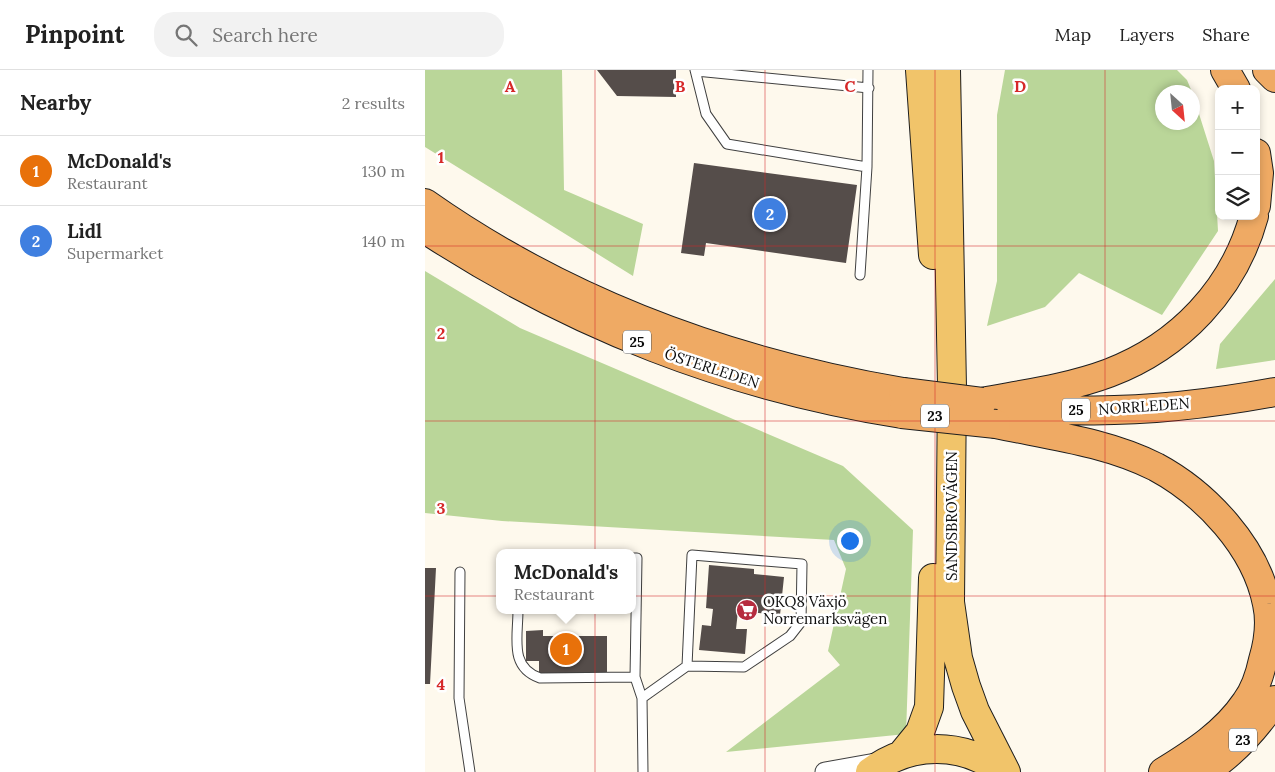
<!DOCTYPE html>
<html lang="en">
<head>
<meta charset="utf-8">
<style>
	:root { --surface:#fff; --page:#f2f2f2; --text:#222; --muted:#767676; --line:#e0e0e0; --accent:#b62c3f }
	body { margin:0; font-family:Lora,serif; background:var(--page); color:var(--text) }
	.controls { position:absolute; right:15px; top:15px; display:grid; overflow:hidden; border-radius:10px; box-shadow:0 2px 8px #0003 }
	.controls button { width:45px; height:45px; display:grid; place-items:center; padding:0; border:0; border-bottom:1px solid var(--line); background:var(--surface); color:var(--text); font:25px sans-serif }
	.compass { position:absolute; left:730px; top:15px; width:45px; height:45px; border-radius:50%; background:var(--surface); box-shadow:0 2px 8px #0003; rotate:153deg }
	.you { position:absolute; left:424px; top:470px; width:18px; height:18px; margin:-12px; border:4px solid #fff; border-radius:50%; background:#1a73e8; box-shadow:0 0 0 8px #1a73e833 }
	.badge { display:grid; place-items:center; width:32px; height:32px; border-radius:50%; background:var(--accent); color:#fff; font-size:16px; font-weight:700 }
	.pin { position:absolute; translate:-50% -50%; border:2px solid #fff; box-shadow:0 1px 5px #0006 }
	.popup { position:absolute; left:71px; top:479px; width:140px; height:65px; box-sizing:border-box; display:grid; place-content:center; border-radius:10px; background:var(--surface); filter:drop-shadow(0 1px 4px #0005); font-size:16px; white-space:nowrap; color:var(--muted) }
	.popup b { font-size:19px; color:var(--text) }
	.popup::after { content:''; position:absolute; left:50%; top:100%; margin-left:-10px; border:10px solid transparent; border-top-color:var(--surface) }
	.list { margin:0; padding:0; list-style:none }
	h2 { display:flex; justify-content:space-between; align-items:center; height:65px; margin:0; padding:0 20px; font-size:21px }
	h2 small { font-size:16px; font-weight:400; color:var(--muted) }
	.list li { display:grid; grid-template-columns:32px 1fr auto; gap:15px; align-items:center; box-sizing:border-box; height:70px; padding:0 20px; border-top:1px solid var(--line) }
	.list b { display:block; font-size:19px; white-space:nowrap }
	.list p { margin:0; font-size:16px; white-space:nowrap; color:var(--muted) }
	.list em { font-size:16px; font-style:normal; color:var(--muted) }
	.icon { flex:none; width:28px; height:28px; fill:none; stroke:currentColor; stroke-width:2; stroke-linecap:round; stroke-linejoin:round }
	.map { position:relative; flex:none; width:850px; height:702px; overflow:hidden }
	header { display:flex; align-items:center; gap:30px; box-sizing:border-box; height:70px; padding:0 25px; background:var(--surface); border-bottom:1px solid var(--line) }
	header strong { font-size:24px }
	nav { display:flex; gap:28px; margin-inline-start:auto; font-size:18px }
	.search { width:350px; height:45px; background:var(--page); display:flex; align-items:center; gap:12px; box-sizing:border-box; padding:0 18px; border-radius:20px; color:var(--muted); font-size:19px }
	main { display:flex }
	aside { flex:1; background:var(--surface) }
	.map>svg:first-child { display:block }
</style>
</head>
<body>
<header>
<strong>Pinpoint</strong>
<div class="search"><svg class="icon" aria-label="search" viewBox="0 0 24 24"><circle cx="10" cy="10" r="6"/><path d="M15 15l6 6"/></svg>Search here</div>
<nav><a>Map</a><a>Layers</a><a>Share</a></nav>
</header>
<main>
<aside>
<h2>Nearby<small>2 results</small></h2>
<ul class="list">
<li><span class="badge" style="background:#e8710a">1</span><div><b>McDonald's</b><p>Restaurant</p></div><em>130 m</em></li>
<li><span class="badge" style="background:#3f7fe0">2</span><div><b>Lidl</b><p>Supermarket</p></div><em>140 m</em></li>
</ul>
</aside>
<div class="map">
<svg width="850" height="702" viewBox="0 0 850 702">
	<rect width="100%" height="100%" fill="#fef9ed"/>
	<path fill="#bad699" d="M0,0H137L139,120L218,154L208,206L0,77Z
		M580,0H752L762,10L767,22H738V52H768V25L789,91L793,161L737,245L654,203L620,237L562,256L572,211V45Z
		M0,201L95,258L418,396L488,460L481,664L301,682L415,595L403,581L421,499L409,470L77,451L0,443Z
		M850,209V290L791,299L795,274Z"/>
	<path fill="#554d4a" d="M172,0H251V27L192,26Z
		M269,93L432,115L421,193L281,173L279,186L256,183Z
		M284,495L329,499V504L359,507L355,545L313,541L311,559H322L320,584L274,580L277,555L286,556L288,539L281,538Z
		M0,498H11L5,614H0Z
		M118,560V566H182V604H114V591H101V561Z"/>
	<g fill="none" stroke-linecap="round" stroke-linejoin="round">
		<g stroke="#404040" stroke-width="11">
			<path id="service" d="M270,0L281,44L302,74L442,97
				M271,1L444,18
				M435,205L442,97L443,0
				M207,488H212L210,607L217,628
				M35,502L34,628L45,702
				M93,540C93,568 84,597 115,608L210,607
				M218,702L217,628L262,596L319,597L365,566L376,552L377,494L267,485L262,596"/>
		</g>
		<g stroke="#404040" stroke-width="21">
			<path id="minor" d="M400,702L456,692"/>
		</g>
		<g stroke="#1e1e1e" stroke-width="30">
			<path id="primary" d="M495,0L508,185
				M521,0L527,317L525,532L533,588L541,616L550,641L581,702
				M477,684L495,662L504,637L508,508
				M445,702C485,672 537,671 577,702"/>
		</g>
		<g stroke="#1e1e1e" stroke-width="30">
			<path id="trunk" d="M800,0L811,19
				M842,0L850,8
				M831,83L834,103L831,136
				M0,133C142,233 307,293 478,322
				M0,159C148,256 303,316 477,344
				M557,332C599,324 644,318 684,303C755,276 809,219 829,146
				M585,335C672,347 764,338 850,322
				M571,354C623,365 682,372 731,397C781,424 831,477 842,534C846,552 843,573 838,590C835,604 830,620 821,632C800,663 769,683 738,702
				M779,702C808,684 831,658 850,630"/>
		</g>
		<use href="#service" stroke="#fff" stroke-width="9"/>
		<use href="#minor" stroke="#fff" stroke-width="19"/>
		<use href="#primary" stroke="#f1c46a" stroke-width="28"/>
		<use href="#trunk" stroke="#efaa64" stroke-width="28"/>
		<g stroke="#1e1e1e" stroke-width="30" stroke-linecap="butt">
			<path id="trunk-bridge" d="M478,322L557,332
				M477,344L571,354"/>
		</g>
		<use href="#trunk-bridge" stroke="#efaa64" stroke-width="28"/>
	</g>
	<path fill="none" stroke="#d62828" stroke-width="1" stroke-opacity="0.55" d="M170,0V702M340,0V702M510,0V702M680,0V702M0,176H850M0,351H850M0,526H850"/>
	<defs>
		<g id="supermarket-disc" transform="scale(1.125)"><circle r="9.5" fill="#b62c3f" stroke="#fff"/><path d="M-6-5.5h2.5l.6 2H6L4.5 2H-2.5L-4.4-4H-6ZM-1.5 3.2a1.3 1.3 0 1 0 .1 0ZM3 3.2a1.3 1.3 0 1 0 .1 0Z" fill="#fff"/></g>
	</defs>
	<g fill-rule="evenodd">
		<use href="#supermarket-disc" x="322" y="540"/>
	</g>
	<g text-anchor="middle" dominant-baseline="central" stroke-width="5" stroke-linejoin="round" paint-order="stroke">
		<g fill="#fff" stroke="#565656" stroke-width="1">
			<rect x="198" y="260.5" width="28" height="23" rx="4"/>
			<rect x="637" y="328.5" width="28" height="23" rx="4"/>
			<rect x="496" y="334.5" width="28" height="23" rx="4"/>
			<rect x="804" y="658.5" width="28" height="23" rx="4"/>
		</g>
		<g font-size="14" font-weight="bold" fill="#0d0d0d">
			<text x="212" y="272">25</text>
			<text x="651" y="340">25</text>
			<text x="510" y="346">23</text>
			<text x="818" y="670">23</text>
		</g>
		<g font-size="15" fill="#0d0d0d" stroke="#fff">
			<text transform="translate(287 298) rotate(18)">ÖSTERLEDEN</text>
			<text transform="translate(719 336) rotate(-4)">NORRLEDEN</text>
			<text transform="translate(526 446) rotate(-90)">SANDSBROVÄGEN</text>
		</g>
		<g font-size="15" fill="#0d0d0d" stroke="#fff" text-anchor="start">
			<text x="338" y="531">OKQ8 Växjö<tspan x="338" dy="17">Norremarksvägen</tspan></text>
		</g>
	</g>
	<g font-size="16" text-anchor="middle" font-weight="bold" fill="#d62828" stroke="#fff" stroke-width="5" stroke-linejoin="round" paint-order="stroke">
		<text x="85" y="22">A</text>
		<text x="255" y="22">B</text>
		<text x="425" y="22">C</text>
		<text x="595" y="22">D</text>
		<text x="16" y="93">1</text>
		<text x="16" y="269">2</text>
		<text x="16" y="444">3</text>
		<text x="16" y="620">4</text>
	</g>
</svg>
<div class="controls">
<button>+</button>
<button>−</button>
<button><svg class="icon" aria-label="layers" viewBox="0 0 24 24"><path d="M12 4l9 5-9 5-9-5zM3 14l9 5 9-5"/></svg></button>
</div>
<svg class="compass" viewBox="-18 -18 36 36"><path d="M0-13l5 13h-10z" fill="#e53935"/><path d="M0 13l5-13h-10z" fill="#767676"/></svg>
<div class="you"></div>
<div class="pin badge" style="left:141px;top:579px;background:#e8710a">1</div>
<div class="popup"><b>McDonald's</b>Restaurant</div>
<div class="pin badge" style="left:345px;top:144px;background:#3f7fe0">2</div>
</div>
</main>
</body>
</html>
